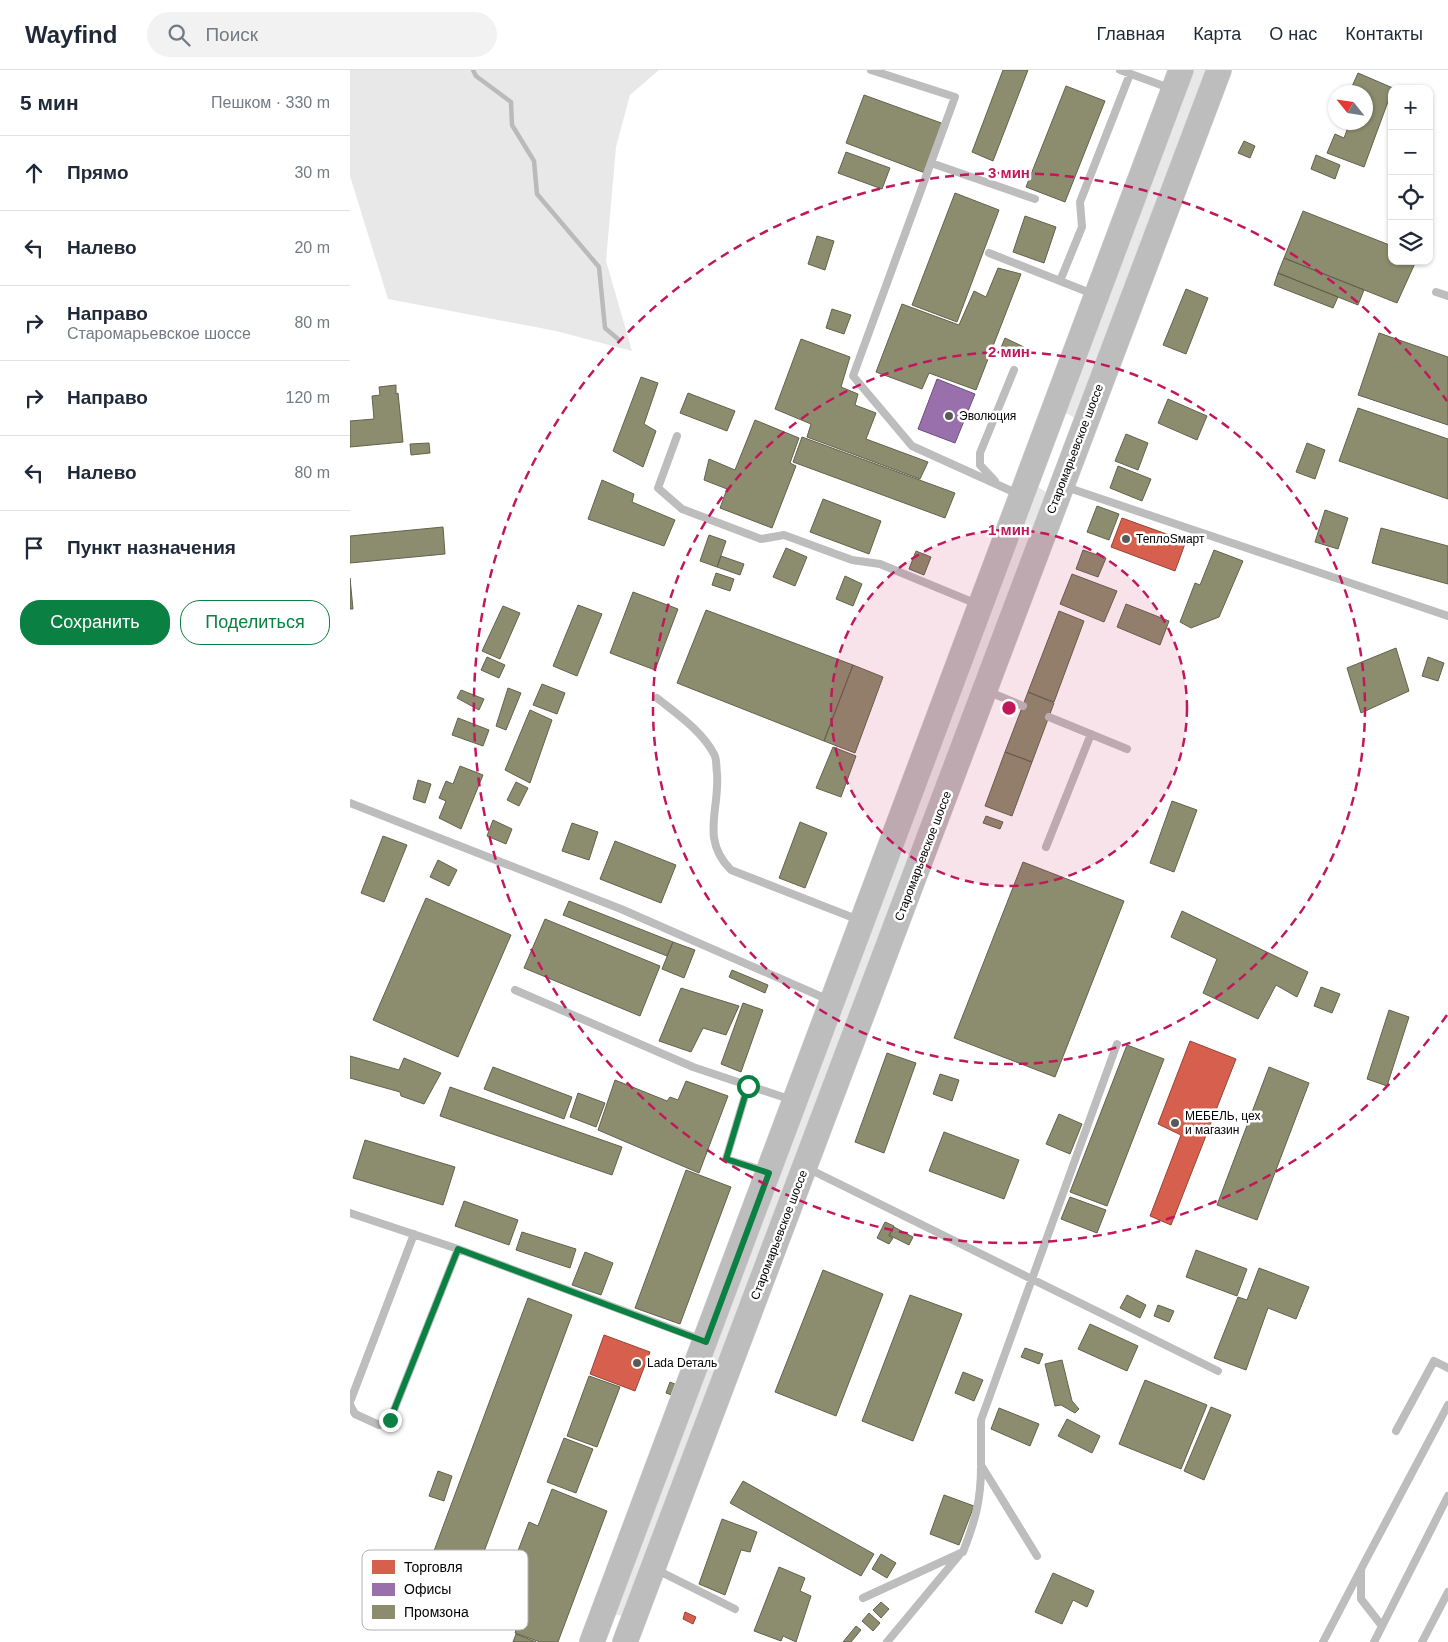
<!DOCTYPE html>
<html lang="ru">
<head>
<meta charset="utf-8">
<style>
	:root { --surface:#fff; --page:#f2f2f3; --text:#1f2937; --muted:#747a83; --line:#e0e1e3; --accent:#0b8043 }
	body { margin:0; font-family:Helvetica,sans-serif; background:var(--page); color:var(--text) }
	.controls { position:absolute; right:15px; top:15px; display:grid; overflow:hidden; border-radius:10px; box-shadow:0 1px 4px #0004 }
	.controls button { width:45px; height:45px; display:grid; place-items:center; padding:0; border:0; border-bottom:1px solid var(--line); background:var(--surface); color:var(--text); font:25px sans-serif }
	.compass { position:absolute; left:978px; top:15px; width:45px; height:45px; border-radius:50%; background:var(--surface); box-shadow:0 1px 4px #0004; rotate:300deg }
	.stop { position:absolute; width:15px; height:15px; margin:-11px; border:4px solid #0b8043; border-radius:50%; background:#fff }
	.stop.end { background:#0b8043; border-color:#fff; box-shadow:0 1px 5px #0008 }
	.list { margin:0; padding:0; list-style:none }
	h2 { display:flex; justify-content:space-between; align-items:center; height:65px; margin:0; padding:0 20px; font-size:21px }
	h2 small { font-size:16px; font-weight:400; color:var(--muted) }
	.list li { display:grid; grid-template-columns:32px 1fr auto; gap:15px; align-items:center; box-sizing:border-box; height:75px; padding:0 20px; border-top:1px solid var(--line) }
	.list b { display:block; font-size:19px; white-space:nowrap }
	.list p { margin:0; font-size:16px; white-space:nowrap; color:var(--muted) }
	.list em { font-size:16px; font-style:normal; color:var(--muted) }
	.actions { display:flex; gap:10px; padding:15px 20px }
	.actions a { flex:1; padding:11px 0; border:1px solid var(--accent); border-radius:20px; text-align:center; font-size:18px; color:var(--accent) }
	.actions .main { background:var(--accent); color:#fff }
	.icon { flex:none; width:28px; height:28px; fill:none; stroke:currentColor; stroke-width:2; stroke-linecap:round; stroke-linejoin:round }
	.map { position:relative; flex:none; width:1098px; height:1572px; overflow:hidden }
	header { display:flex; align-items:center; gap:30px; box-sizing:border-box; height:70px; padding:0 25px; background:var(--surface); border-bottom:1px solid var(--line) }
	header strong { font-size:24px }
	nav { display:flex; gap:28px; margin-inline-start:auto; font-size:18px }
	.search { width:350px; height:45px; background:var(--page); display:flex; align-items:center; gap:12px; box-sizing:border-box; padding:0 18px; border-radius:28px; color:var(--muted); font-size:19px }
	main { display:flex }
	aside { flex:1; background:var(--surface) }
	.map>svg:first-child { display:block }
</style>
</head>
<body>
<header>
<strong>Wayfind</strong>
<div class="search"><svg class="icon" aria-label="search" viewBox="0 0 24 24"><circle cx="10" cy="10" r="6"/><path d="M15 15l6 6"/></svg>Поиск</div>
<nav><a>Главная</a><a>Карта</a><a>О нас</a><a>Контакты</a></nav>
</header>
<main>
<aside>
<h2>5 мин<small>Пешком · 330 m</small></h2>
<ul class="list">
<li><svg class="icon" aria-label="ahead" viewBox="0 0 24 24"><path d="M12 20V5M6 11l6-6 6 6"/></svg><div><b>Прямо</b></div><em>30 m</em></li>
<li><svg class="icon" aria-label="left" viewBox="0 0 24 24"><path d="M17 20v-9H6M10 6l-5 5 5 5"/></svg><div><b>Налево</b></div><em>20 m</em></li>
<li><svg class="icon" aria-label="right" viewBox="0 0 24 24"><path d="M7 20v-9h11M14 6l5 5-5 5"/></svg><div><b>Направо</b><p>Старомарьевское шоссе</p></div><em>80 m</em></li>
<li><svg class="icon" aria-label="right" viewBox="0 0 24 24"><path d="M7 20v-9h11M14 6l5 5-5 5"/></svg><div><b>Направо</b></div><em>120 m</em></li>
<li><svg class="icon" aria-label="left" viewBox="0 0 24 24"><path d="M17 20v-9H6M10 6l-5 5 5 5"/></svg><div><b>Налево</b></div><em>80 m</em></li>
<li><svg class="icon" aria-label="arrive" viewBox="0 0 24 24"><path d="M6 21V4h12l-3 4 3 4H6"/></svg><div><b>Пункт назначения</b></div></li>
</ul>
<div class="actions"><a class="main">Сохранить</a><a>Поделиться</a></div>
</aside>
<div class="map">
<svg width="1098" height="1572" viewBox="0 0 1098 1572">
	<rect width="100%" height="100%" fill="#fff"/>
	<path fill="#e8e8e8" d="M0,0H309L280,25L266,77L256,191L282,281L206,261L38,229L0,106Z
		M842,0H856L726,347H723L714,342Z
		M688,417L696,422L276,1546L265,1545L685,418Z"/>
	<path fill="#d6604d" stroke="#964336" d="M772,448L836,471L825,501L761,477Z
		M840,971L886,989L821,1155L800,1146L831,1065L808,1054Z
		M254,1265L300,1282L285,1321L240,1304Z
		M335,1542L346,1547L343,1554L333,1549Z"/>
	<path fill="#9970ab" stroke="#6b4e78" d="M587,309L625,324L605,373L568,359Z"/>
	<path fill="#8c8c6e" stroke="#62624d" d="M653,0H678L643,91L622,82Z
		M1008,3L1043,18L1014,97L977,83L985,64L994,68L1000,52H1016V22L1000,21Z
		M716,16L755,31L715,132L676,117Z
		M514,25L594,54L575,103L496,73Z
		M894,71L905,76L900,88L888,83Z
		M496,82L540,98L532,119L488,103Z
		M966,85L990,95L985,109L961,99Z
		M605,123L649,140L607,252L562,235Z
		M953,141L1042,176V191H1066L1047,233L934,188Z
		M675,146L706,157L694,193L663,182Z
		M467,166L484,171L475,200L458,194Z
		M934,188L1014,220L1008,235L928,203Z
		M648,198L671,204L626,320L579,303L572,319L526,302L552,234L609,255L624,221L636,227Z
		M928,203L988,227L983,238L924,215Z
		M836,219L858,228L836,284L813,275Z
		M482,239L501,245L494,264L476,258Z
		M1029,263L1098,287V355L1008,325Z
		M655,268L674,277L669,288L650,280Z
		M451,269L500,287L491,317L508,324L505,335L526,343L516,369L578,392L570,409L457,367L461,354L425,339Z
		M291,307L308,313L294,354L306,361L293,397L263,381Z
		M46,315V324L48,323L53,372L0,377V351L24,349L22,326L30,325L29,317Z
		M338,323L385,341L377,361L330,343Z
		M818,329L857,346L847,370L808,353Z
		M1008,338L1098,369V429L989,391Z
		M405,350L449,368L440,393L446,396L422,458L370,438L377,419L354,410L359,389L385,400Z
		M776,364L798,373L788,400L765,391Z
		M452,367L605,423L595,448L443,392Z
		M79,373L80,383L61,385L60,374Z
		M957,373L975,380L965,409L946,402Z
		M768,396L801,409L792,431L760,418Z
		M252,410L284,424L282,432L325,450L314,476L238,449Z
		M473,429L531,451L519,484L460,462Z
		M747,436L769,444L759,470L737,462Z
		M975,440L998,448L988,479L965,472Z
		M93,457L95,484L0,493V466Z
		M1031,458L1098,476V514L1022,493Z
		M359,465L376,471L367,497L350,491Z
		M436,478L457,487L445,516L423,507Z
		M733,480L756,488L748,507L726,499Z
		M864,480L893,491L869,547L841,558L830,552L845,513L850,515Z
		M566,481L581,487L574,505L559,499Z
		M371,486L394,494L390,505L367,497Z
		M366,503L384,509L380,521L362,515Z
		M722,504L767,521L754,552L710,534Z
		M495,506L512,514L503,536L486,529Z
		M0,508L3,539H0Z
		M283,522L328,539L305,600L260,583Z
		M776,534L819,551L810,575L767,557Z
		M228,535L252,544L227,606L203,596Z
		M153,536L170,543L150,589L132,581Z
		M356,540L503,595L474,671L327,613Z
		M709,541L734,551L704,632L678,622Z
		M1046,578L1059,621L1011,643L997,598Z
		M137,587L155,595L149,608L131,600Z
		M1078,587L1094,593L1088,611L1072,606Z
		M503,595L533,607L505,683L474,671Z
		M192,614L215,623L207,644L183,635Z
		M158,618L171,623L156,660L146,656Z
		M111,620L134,629L129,640L107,628Z
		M678,622L704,633L682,692L655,682Z
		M180,640L202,650L180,713L155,700Z
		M108,648L139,660L133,676L102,665Z
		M483,677L506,686L491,727L466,718Z
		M655,682L682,692L662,746L635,736Z
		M110,696L133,705L111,759L89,748L96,731L89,728L96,711L103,714Z
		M68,710L81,714L75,733L63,729Z
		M166,712L178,718L169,736L157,730Z
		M822,731L847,740L824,802L800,793Z
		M636,746L653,752L650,759L633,753Z
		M143,750L162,759L156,774L137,766Z
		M450,752L477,763L455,818L429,808Z
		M222,753L248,762L239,790L212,781Z
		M33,766L57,775L34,832L11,823Z
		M265,771L326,795L311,833L250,809Z
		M88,790L107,800L99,816L80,807Z
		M673,792L774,831L705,1007L604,968Z
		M76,828L161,865L108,987L23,950Z
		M219,831L323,872L317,886L213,845Z
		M832,841L958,902L947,927L926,915L908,949L853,923L867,889L821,867Z
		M195,849L310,896L290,946L174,898Z
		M323,872L345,880L334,908L312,899Z
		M382,900L418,915L415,923L379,907Z
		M971,917L990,924L982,943L964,936Z
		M331,918L389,936L376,965L353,958L341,982L309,971Z
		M393,933L413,940L391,1002L371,994Z
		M1039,940L1059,947L1037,1016L1017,1009Z
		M777,975L814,989L757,1136L720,1122Z
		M537,983L566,993L534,1083L505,1072Z
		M0,986L49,1000L54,988L91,1003L74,1034L51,1026L50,1022L0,1008Z
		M143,997L222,1027L214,1049L134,1019Z
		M919,997L959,1013L907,1150L867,1135Z
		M590,1004L609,1010L602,1031L583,1024Z
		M265,1010L317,1031L320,1027L328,1030L336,1011L378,1026L349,1103L248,1060Z
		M100,1017L272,1077L262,1105L90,1046Z
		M228,1023L255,1033L246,1057L220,1047Z
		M709,1044L732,1054L720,1084L696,1074Z
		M594,1062L669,1090L654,1129L579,1101Z
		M15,1070L105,1097L93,1135L3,1108Z
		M336,1100L381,1117L330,1254L285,1238Z
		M720,1127L756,1140L747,1163L711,1149Z
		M114,1131L168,1150L159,1175L105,1156Z
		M535,1152L544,1156L539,1166L543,1168L539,1174L527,1168Z
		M544,1157L563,1167L559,1175L539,1165Z
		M172,1162L226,1179L220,1198L166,1180Z
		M846,1180L897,1199L887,1226L836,1207Z
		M235,1182L263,1193L251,1225L222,1215Z
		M909,1198L959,1217L946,1249L918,1238L896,1300L864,1288L888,1227L897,1230Z
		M473,1200L533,1224L486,1346L425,1322Z
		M560,1225L612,1244L563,1371L512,1351Z
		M777,1225L796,1235L790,1248L770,1238Z
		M178,1228L222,1245L109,1549L65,1532Z
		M808,1235L824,1241L819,1252L804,1246Z
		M740,1254L788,1276L777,1301L728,1279Z
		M675,1278L693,1284L689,1294L671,1287Z
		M712,1290L722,1331L729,1339L725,1343L711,1335L705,1336L695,1294Z
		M613,1302L633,1310L624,1331L605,1323Z
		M239,1306L270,1317L247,1377L217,1366Z
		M795,1310L857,1335L831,1399L769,1374Z
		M320,1312L327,1315L322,1325L316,1323Z
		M861,1337L881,1345L854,1410L834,1401Z
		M649,1338L689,1354L680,1376L641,1359Z
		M717,1349L750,1366L742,1383L708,1366Z
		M214,1368L243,1379L226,1423L197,1412Z
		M88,1401L102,1406L94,1431L79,1426Z
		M393,1411L524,1484L511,1506L380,1433Z
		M202,1419L257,1441L208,1572H190L165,1563L178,1527L154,1517L179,1452L188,1456Z
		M594,1425L624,1436L609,1475L580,1464Z
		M372,1449L407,1462L400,1482L391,1480L375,1525L349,1514Z
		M531,1484L546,1493L537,1508L522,1499Z
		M429,1497L455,1508L450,1521L461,1526L446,1572L433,1566L431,1571L404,1561Z
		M703,1503L744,1521L737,1537L723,1530L712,1554L685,1542Z
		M531,1532L539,1539L531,1548L523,1540Z
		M519,1543L530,1553L523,1561L512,1551Z
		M506,1556L511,1560L501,1572H493Z
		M166,1564L186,1572H163Z"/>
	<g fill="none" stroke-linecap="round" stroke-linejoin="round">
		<path stroke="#bababa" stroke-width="4.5" d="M123,0L126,6L161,32L162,55L184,91L187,124L249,197L255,258L268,269"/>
		<g stroke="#dbdbdb" stroke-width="26">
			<path id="primary" d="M242,1572L831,0
				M275,1572L869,0"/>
		</g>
		<path stroke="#bdbdbd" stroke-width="8" d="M521,0L605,27L503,306L562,376L668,424
			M770,0L822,19
			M581,93L685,129
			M639,183L743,224
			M710,211L732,157L730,132L780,4
			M1086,222L1098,226
			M327,366L308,418L332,439L411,469L434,465L502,490L530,494L627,534
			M645,411L630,395V383L664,300
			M716,417L1098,546
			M637,621L673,636
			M307,628C327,644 352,661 364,684C367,689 366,697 367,703C370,740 350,769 381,800L509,850
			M699,647L777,679
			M0,733L271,839L479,930
			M696,777L741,664
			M165,920L343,997L442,1030
			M398,1016L376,1089L415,1101
			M457,1098L868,1301
			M0,1143L108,1179L352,1270
			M0,1332L64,1164
			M0,1335L5,1344L29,1355L40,1350L108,1179
			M1046,1361L1084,1291L1098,1298
			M687,1486L631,1395V1350L767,974
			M307,1500L385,1539
			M513,1528L613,1482C625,1451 631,1431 631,1397
			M1032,1556L1011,1529V1499L1098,1335
			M537,1572L611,1483
			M973,1572L1010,1501
			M1024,1572L1098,1426
			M1072,1572L1098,1522"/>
		<use href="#primary" stroke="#bdbdbd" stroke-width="25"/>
	</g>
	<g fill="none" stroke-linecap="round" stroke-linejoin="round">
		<path stroke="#0b8043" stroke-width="6" d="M40,1350L108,1179L356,1272L419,1103L376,1089L398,1016"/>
	</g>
	<circle cx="659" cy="638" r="178" fill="#c2185b" fill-opacity=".12"/>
	<g fill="none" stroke="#c2185b" stroke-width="2.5" stroke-dasharray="9 6">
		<circle cx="659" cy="638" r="178"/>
		<circle cx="659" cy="638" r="356"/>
		<path d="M1097 945A535 535 0 1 1 1097 331"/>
	</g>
	<g fill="#595959" stroke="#fff" stroke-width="2">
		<circle cx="599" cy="346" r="5"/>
		<circle cx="776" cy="469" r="5"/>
		<circle cx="825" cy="1053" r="5"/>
		<circle cx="287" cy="1293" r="5"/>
	</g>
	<g text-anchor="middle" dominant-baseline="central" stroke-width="5" stroke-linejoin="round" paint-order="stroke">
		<g font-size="12" fill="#000" stroke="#fff" text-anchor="start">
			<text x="609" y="346">Эволюция</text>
			<text x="786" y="469">ТеплоSмарт</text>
			<text x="835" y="1046">МЕБЕЛЬ, цех<tspan x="835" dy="14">и магазин</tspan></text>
			<text x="297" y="1293">Lada Dеталь</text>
		</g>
		<g font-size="12" fill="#000" stroke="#fff">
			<text transform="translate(725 379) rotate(-69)">Старомарьевское шоссе</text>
			<text transform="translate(573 786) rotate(-69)">Старомарьевское шоссе</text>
			<text transform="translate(429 1165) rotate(-69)">Старомарьевское шоссе</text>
		</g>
	</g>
	<rect x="12" y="1480" width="166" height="80" rx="8" fill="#fff" stroke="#b2b2b2" stroke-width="1"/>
	<rect x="22" y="1490" width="23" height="14" fill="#d6604d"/>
	<rect x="22" y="1513" width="23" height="13" fill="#9970ab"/>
	<rect x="22" y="1535" width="23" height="14" fill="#8c8c6e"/>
	<g font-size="14" fill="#000">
		<text x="54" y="1502">Торговля</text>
		<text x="54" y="1524">Офисы</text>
		<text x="54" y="1547">Промзона</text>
	</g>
	<circle cx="659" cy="638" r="8" fill="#c2185b" stroke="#fff" stroke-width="2.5"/>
	<g font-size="15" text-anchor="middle" font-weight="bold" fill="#c2185b" stroke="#fff" stroke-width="5" stroke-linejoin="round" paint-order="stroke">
		<text x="659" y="108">3 мин</text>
		<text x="659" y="287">2 мин</text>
		<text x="659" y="465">1 мин</text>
	</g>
</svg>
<div class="controls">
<button>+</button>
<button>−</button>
<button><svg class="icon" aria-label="locate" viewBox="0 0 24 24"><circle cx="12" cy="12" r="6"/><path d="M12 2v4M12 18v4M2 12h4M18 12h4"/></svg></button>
<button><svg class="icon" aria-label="layers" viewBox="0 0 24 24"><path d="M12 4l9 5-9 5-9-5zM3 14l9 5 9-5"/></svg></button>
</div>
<svg class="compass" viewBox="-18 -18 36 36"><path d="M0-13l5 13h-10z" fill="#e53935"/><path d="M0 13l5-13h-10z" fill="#747a83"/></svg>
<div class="stop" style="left:398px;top:1016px"></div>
<div class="stop end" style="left:40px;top:1350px"></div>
</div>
</main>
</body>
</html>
